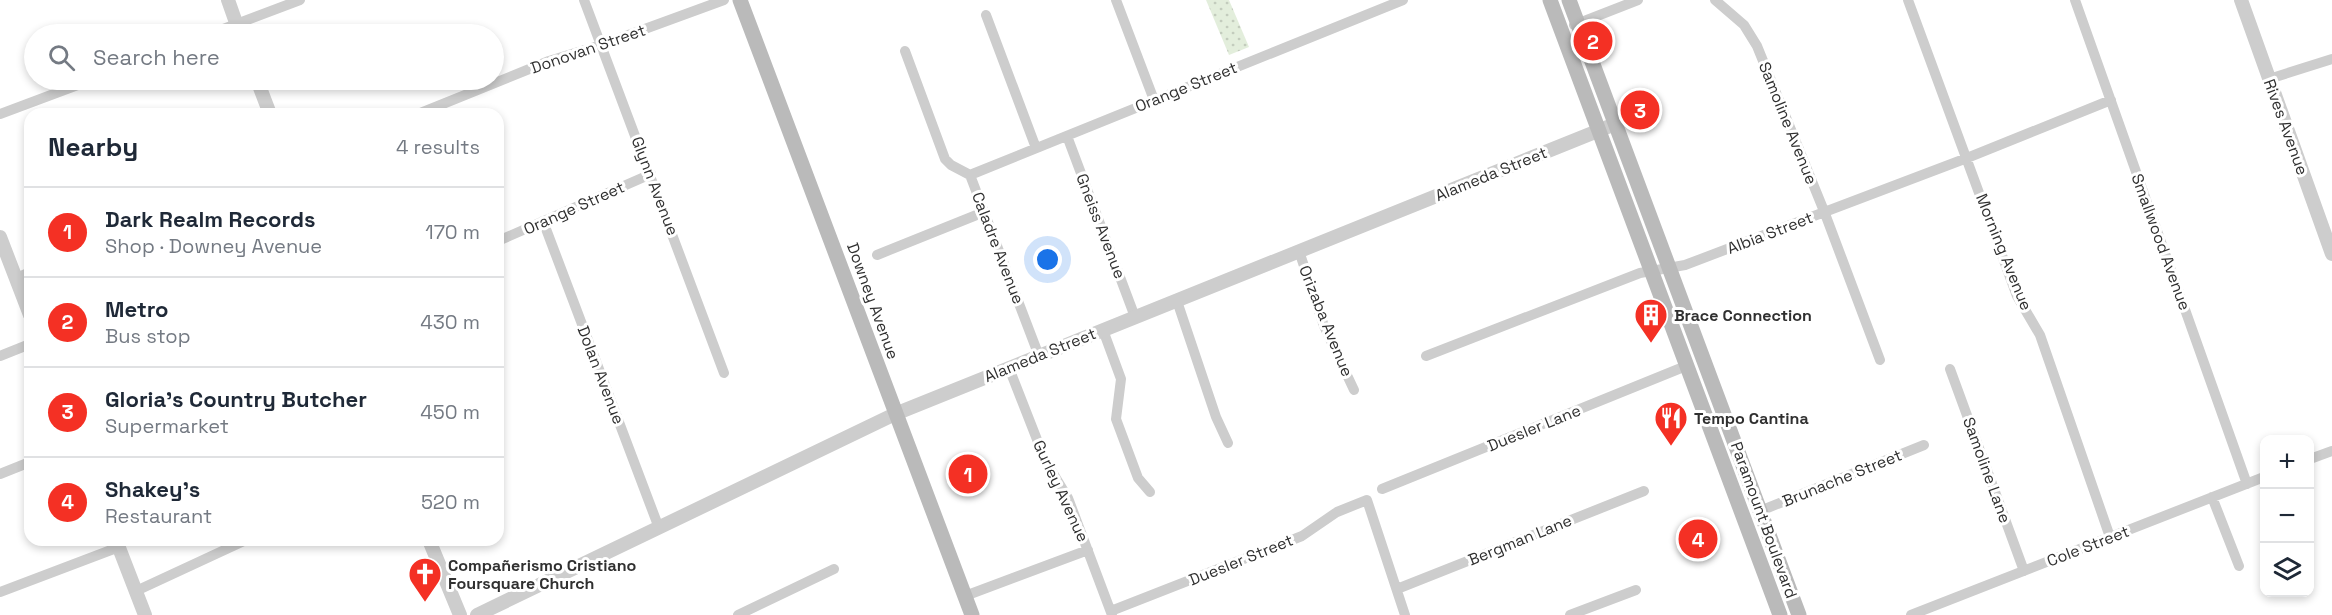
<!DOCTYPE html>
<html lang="en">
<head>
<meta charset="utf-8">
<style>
	:root { --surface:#fff; --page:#f2f2f3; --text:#1f2937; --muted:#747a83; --line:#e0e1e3; --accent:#f43024 }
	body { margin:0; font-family:"Space Grotesk",sans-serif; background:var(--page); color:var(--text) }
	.controls { position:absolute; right:18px; bottom:18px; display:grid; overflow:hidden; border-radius:12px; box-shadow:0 3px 9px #0003 }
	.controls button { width:54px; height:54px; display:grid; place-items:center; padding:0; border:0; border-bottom:2px solid var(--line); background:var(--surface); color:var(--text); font:30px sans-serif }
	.you { position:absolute; left:1048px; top:260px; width:21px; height:21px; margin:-15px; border:4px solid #fff; border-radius:50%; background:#1a73e8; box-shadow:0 0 0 9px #1a73e833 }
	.badge { display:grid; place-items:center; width:39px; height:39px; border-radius:50%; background:var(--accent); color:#fff; font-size:20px; font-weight:700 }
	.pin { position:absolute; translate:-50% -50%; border:3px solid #fff; box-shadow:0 2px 6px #0006 }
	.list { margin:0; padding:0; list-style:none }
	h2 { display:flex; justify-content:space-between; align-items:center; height:78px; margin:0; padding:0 24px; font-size:26px }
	h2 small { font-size:20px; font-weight:400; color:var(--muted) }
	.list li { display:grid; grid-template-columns:39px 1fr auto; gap:18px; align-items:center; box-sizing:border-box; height:90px; padding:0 24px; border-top:2px solid var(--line) }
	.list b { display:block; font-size:22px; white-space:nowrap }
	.list p { margin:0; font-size:20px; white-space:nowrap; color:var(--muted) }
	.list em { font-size:20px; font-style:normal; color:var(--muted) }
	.icon { flex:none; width:33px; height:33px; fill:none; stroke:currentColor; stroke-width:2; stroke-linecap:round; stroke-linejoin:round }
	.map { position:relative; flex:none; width:2332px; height:615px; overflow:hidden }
	.search { position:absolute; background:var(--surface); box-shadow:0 3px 9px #0003; left:24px; top:24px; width:480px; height:66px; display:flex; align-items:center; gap:15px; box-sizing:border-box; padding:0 21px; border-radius:33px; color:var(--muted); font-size:22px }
	.panel { position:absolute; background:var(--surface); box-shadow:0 3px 9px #0003; left:24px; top:108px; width:480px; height:438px; border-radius:18px }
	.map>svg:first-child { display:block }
</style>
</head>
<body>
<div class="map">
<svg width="2332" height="615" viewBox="0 0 2332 615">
	<defs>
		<pattern id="grass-dots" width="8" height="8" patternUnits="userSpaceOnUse" patternTransform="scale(1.5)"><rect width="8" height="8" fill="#e3eedc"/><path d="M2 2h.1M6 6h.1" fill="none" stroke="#c3ccbd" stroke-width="1.8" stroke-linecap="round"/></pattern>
	</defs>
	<rect width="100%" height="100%" fill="#fff"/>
	<path fill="url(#grass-dots)" d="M1206,0H1229L1249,47L1229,55Z"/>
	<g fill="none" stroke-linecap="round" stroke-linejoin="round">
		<path stroke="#cdcdcd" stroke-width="10" d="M584,0L724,373
			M1116,0L1154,100
			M1715,0L1744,25L1757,46L1824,211L1880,360
			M1908,0L2017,296L2040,335L2110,537
			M2075,0L2247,484
			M986,15L1036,148
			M1574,25L1638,0
			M210,34L300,0
			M905,51L945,159L951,165L970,175L1039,356
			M2269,79L2332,59
			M0,114L91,80
			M418,114L549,61L601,45L724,0
			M1067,136L1135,317
			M970,175L1403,0
			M543,221L659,528
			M498,241L651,174
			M1299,251L1324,326L1354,390
			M877,255L984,212
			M16,278L30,272
			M1177,301L1216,417L1228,443
			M1103,330L1121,379L1116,419L1138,478L1150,492
			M0,356L30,344
			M1426,356L1640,273L1685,265L1967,158L2111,100
			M1009,368L1045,460L1068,498L1112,615
			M1950,369L2024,571
			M2310,459L2332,451
			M0,474L30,462
			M1382,489L1686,366
			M2212,497L2239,566
			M1760,511L1924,445
			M1397,589L1644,491
			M136,591L246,540
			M0,592L119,547
			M965,596L1088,550
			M1111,611L1302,536L1337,512L1367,500L1405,615
			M738,615L834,569
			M1570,615L1636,590
			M1911,615L2264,477"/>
		<path stroke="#cdcdcd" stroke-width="14" d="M228,0L240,34
			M2241,0L2332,254
			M257,80L270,114
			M0,237L30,315
			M116,540L145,615
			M429,540L460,615
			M477,615L895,414L1615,124"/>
		<path stroke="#bababa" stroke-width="15" d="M740,0L972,615
			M1550,0L1780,615
			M1569,0L1799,615"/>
	</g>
	<defs>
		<g id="building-pin" transform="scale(1.725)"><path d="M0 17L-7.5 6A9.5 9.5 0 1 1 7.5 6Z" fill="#f43024" stroke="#fff"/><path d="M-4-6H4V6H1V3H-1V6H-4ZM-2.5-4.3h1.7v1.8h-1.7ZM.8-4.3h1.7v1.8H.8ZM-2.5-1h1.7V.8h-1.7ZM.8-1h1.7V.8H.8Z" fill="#fff"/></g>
		<g id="restaurant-pin" transform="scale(1.725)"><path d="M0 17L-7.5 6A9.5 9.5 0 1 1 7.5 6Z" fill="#f43024" stroke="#fff"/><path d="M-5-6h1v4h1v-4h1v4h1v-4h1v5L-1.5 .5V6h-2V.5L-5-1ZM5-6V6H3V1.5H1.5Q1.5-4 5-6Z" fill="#fff"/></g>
		<g id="church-pin" transform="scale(1.725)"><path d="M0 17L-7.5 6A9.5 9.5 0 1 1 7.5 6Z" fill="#f43024" stroke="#fff"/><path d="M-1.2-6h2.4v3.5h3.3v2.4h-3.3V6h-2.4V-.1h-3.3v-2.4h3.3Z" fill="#fff"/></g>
	</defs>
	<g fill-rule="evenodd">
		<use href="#building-pin" x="1651" y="315"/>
		<use href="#restaurant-pin" x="1671" y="418"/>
		<use href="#church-pin" x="425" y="574"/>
	</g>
	<g text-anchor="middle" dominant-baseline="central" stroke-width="6" stroke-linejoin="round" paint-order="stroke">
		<g font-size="16" fill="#303030" stroke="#fff">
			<text transform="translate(588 49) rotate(-19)">Donovan Street</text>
			<text transform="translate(1186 87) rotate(-22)">Orange Street</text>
			<text transform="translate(1788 123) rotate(68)">Samoline Avenue</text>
			<text transform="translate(2286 127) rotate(70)">Rives Avenue</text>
			<text transform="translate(1491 174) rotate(-22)">Alameda Street</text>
			<text transform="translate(655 186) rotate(69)">Glynn Avenue</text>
			<text transform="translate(574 208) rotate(-24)">Orange Street</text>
			<text transform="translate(1101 226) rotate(69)">Gneiss Avenue</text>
			<text transform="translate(1770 233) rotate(-21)">Albia Street</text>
			<text transform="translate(2161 242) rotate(70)">Smallwood Avenue</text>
			<text transform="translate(998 248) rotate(69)">Caladre Avenue</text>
			<text transform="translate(2004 252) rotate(68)">Morning Avenue</text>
			<text transform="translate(873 301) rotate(70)">Downey Avenue</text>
			<text transform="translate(1326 321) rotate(68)">Orizaba Avenue</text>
			<text transform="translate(1040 355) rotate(-22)">Alameda Street</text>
			<text transform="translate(601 375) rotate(69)">Dolan Avenue</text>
			<text transform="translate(1534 428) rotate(-22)">Duesler Lane</text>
			<text transform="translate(1987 470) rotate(70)">Samoline Lane</text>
			<text transform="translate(1842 478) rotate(-22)">Brunache Street</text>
			<text transform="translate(1061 491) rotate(65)">Gurley Avenue</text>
			<text transform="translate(1764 520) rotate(70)">Paramount Boulevard</text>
			<text transform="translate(1520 540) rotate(-22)">Bergman Lane</text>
			<text transform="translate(2088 546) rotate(-21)">Cole Street</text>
			<text transform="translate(1241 560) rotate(-22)">Duesler Street</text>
		</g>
		<g font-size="16" font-weight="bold" fill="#303030" stroke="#fff" text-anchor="start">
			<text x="1674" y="315">Brace Connection</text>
			<text x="1694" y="418">Tempo Cantina</text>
			<text x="448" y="565">Compañerismo Cristiano<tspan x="448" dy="18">Foursquare Church</tspan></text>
		</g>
	</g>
</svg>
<div class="controls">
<button>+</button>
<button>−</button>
<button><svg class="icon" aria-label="layers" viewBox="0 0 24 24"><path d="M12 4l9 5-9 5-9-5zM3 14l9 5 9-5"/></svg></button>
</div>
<div class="you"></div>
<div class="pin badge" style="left:968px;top:474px">1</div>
<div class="pin badge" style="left:1593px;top:41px">2</div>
<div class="pin badge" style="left:1640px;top:110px">3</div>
<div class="pin badge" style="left:1698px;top:539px">4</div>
<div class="search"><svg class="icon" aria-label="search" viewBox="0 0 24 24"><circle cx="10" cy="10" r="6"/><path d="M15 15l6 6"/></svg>Search here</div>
<section class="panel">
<h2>Nearby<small>4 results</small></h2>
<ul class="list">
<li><span class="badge">1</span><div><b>Dark Realm Records</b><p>Shop · Downey Avenue</p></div><em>170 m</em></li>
<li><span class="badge">2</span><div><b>Metro</b><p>Bus stop</p></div><em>430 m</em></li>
<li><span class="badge">3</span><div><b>Gloria's Country Butcher</b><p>Supermarket</p></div><em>450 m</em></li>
<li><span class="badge">4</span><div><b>Shakey's</b><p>Restaurant</p></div><em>520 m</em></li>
</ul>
</section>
</div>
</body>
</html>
